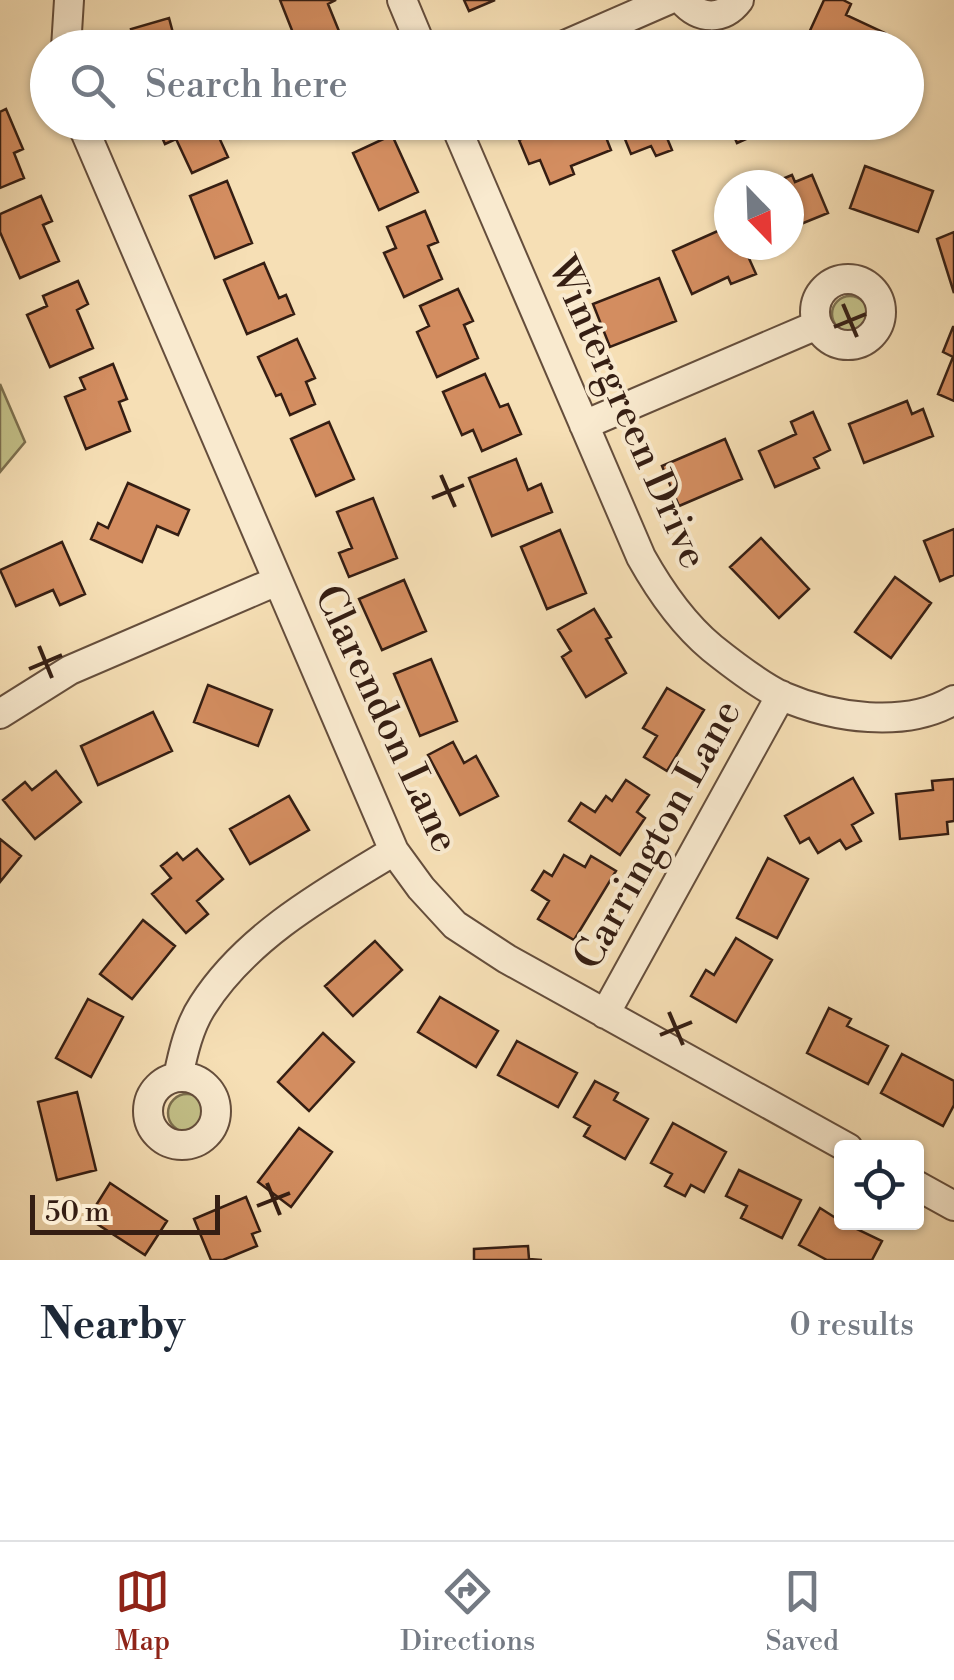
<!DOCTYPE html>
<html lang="en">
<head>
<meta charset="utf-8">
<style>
	:root { --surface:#fff; --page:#f2f2f3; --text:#1f2937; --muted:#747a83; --line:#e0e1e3; --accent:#8f2418 }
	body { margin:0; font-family:"Libre Bodoni",serif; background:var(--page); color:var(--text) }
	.controls { position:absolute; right:30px; bottom:30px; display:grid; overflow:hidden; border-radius:10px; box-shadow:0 2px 8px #0004 }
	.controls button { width:90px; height:90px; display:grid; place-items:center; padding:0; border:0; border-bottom:2px solid var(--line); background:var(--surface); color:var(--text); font:50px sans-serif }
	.compass { position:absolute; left:714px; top:170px; width:90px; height:90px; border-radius:50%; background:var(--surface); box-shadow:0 2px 8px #0004; rotate:157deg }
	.scale { position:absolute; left:30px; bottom:25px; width:190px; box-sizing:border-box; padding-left:10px; border:5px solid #351e13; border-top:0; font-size:28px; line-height:35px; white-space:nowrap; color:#351e13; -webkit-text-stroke:8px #f9eacf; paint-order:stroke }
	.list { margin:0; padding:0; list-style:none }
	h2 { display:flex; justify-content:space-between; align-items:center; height:130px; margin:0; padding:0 40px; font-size:42px }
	h2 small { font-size:32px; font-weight:400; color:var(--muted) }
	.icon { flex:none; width:55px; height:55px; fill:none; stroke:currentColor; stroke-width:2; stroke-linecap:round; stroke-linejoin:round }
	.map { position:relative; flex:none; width:954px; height:1260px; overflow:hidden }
	.search { position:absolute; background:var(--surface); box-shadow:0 2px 8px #0004; left:30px; right:30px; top:30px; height:110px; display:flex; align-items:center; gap:25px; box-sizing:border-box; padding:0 35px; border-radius:55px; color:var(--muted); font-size:38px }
	.sheet { height:280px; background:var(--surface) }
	nav { display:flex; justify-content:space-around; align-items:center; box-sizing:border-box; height:140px; border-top:2px solid var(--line); background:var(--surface); font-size:28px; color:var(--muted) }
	nav a { display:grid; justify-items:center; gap:5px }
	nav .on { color:var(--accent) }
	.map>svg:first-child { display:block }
</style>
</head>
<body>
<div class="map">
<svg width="954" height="1260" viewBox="0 0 954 1260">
	<rect width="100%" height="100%" fill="#f6dfb5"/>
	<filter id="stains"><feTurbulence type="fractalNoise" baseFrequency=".002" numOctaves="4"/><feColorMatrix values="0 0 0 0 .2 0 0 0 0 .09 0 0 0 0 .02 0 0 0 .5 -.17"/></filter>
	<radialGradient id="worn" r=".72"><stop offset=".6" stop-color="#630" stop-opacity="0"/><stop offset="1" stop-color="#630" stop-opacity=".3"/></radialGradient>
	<path fill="#c3c088" stroke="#7c6f4e" stroke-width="2.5" d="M832 314a18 18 0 1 1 36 0a18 18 0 1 1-36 0Z
		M0,384L25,442L0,472Z
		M168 1113a19 19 0 1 1 38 0a19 19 0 1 1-38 0Z"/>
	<path fill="#d38d60" stroke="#351e13" stroke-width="2.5" d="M280,0H336L328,4L341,36L314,48H299Z
		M464,0H495L469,11Z
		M824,0H843L851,4L846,15L885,33L878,48H802Z
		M169,18L177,48H136L131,29Z
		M6,109L23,149L14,153L24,178L0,188V112Z
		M155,122H212L228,157L192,173L176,139L165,144Z
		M562,122H600L611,150L571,166L574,174L550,184L540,160L529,164L519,140Z
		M618,122H690L691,123L665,133L672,150L656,156L651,146L631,154Z
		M716,122H785L737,143L730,127L720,132Z
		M392,135L418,192L379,210L353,153Z
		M865,166L933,191L918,232L850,208Z
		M792,175L795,182L812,175L828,213L791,228L794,236L789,238V185H768Z
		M227,181L252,243L215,258L190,196Z
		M41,196L52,221L43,225L59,261L20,278L0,232V214Z
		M425,211L438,242L428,246L442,279L404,297L384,253L396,248L387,227Z
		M729,226V245H743L756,274L731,284L728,277L692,294L673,251Z
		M954,232V293L937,239Z
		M264,263L279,298L286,295L294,314L247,334L224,280Z
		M659,278L676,321L610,347L593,304Z
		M78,281L88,304L77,310L93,348L50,367L27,315L47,306L43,296Z
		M458,289L473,321L464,325L478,358L437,377L417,332L429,326L420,306Z
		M953,327H954V401L938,394L953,357L943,352Z
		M297,339L315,378L306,382L315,404L290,415L281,394L276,396L258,357Z
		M113,364L127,399L119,402L130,431L86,449L65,397L85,389L80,378Z
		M485,374L500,407L508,404L521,434L482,451L473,430L462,435L443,392Z
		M907,401L912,414L923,409L933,436L864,463L849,424Z
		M813,412L830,450L814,458L819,468L775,487L759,451L796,434L791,422Z
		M329,422L354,479L316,496L291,439Z
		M725,439L742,479L679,506L662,466Z
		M516,459L528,490L541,484L552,512L492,536L469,478Z
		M128,483L189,510L178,535L157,526L142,562L91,539L98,523L108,528Z
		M373,498L397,558L349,577L339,553L352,548L337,512Z
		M954,529V575L940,581L924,541Z
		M560,530L586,593L547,609L521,547Z
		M761,538L809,589L779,618L730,567Z
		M62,542L85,594L60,605L53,590L16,606L0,570Z
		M895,577L931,603L891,658L855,632Z
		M404,580L426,631L382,650L359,599Z
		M594,609L611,637L606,639L626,673L586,697L562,657L571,651L558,630Z
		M431,659L457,721L420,736L394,674Z
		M208,685L272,710L258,746L194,722Z
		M667,688L704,710L667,771L644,757L657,736L643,728Z
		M153,712L172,751L98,785L81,746Z
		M453,742L464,763L476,756L498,796L460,815L428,755Z
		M56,771L81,802L35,839L3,800L25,782L32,790Z
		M853,778L873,813L852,825L861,841L846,849L840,840L818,853L809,838L800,843L785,816Z
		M954,779V821L947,822L948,834L900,839L896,794L933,790L932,781Z
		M626,780L649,795L637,812L645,818L620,855L569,821L581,803L595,812L606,796L612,801Z
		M289,796L309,830L250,864L230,829Z
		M0,839L21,856L0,882Z
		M197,849L223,879L197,901L208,914L186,933L152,894L171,878L161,866L177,853L183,860Z
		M564,855L585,867L591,856L616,871L574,940L538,919L549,901L532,890L544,871L552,876Z
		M768,858L808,879L777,938L737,918Z
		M143,920L175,946L132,999L100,974Z
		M736,938L772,960L736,1022L691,996L706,970L714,975Z
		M375,941L402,970L353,1016L325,986Z
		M440,997L498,1031L476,1067L418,1032Z
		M88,999L123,1017L91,1077L56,1058Z
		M829,1008L851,1019L847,1026L888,1046L868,1084L807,1053Z
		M323,1033L354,1062L309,1111L278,1082Z
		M517,1041L577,1073L558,1107L498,1075Z
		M902,1054L954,1081V1105L943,1126L881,1093Z
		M595,1081L618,1093L614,1100L648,1119L625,1159L584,1136L590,1126L574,1117Z
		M77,1092L96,1170L57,1180L38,1102Z
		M673,1123L726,1152L704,1192L691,1185L685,1196L665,1186L672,1174L651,1163Z
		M299,1128L332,1152L291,1207L258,1182Z
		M739,1170L801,1200L782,1238L741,1218L747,1206L726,1196Z
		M110,1183L167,1221L145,1255L88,1218Z
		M246,1197L260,1231L252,1234L257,1246L223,1260H211L194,1219Z
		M820,1208L842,1222L882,1241L872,1260H827L799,1245Z
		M528,1246L529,1259L542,1260H474V1249Z"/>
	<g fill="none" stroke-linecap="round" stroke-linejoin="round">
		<g stroke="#654e3c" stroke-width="32">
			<path id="minor" d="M402,0L422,48
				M682,0C699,20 723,21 739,0
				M66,48L69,0
				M558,48L668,0
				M81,122L394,851L421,888L455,925L507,959L848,1148
				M454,122L641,557C660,591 682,623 712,648C732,664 759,685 782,696C833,718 905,729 954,700
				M815 312a33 33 0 1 1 66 0a33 33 0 1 1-66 0Z
				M584,425L817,325
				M0,714L70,670L277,581
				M605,1014L781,695
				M148 1111a34 34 0 1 1 68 0a34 34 0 1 1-68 0Z
				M178,1077C183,1053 189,1026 203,1005C247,936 326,892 394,851
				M916,1185L954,1206"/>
		</g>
		<use href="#minor" stroke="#f9eacf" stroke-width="28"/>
	</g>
	<path fill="none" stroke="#351e13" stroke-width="4" d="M843,304L857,337M834,327L866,314M441,475L455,507M432,498L464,485M39,646L52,678M29,669L62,655M669,1012L683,1045M660,1035L692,1022M267,1183L280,1215M257,1206L290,1193"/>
	<g text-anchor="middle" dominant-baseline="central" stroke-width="8" stroke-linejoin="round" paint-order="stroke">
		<g font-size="40" fill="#351e13" stroke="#f9eacf">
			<text transform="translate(627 413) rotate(66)">Wintergreen Drive</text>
			<text transform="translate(386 719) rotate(65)">Clarendon Lane</text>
			<text transform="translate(658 835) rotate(-61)">Carrington Lane</text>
		</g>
	</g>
	<rect width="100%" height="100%" filter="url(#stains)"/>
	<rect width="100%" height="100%" fill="url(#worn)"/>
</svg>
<div class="controls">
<button><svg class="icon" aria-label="locate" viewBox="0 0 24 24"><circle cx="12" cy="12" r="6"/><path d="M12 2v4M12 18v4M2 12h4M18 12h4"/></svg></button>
</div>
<svg class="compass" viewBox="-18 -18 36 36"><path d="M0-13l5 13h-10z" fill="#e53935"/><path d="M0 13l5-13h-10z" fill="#747a83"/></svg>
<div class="scale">50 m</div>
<div class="search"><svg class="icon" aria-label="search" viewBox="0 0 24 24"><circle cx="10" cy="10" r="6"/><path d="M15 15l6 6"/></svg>Search here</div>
</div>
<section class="sheet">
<h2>Nearby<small>0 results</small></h2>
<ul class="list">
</ul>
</section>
<nav>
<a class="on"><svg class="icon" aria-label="map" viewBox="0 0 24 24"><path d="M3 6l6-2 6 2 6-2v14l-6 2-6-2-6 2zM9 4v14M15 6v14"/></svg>Map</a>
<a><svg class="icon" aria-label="directions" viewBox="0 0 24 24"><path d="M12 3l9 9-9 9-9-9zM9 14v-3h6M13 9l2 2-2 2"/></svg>Directions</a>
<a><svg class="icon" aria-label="saved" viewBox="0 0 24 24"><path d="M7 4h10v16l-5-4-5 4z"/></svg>Saved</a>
</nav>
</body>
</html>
